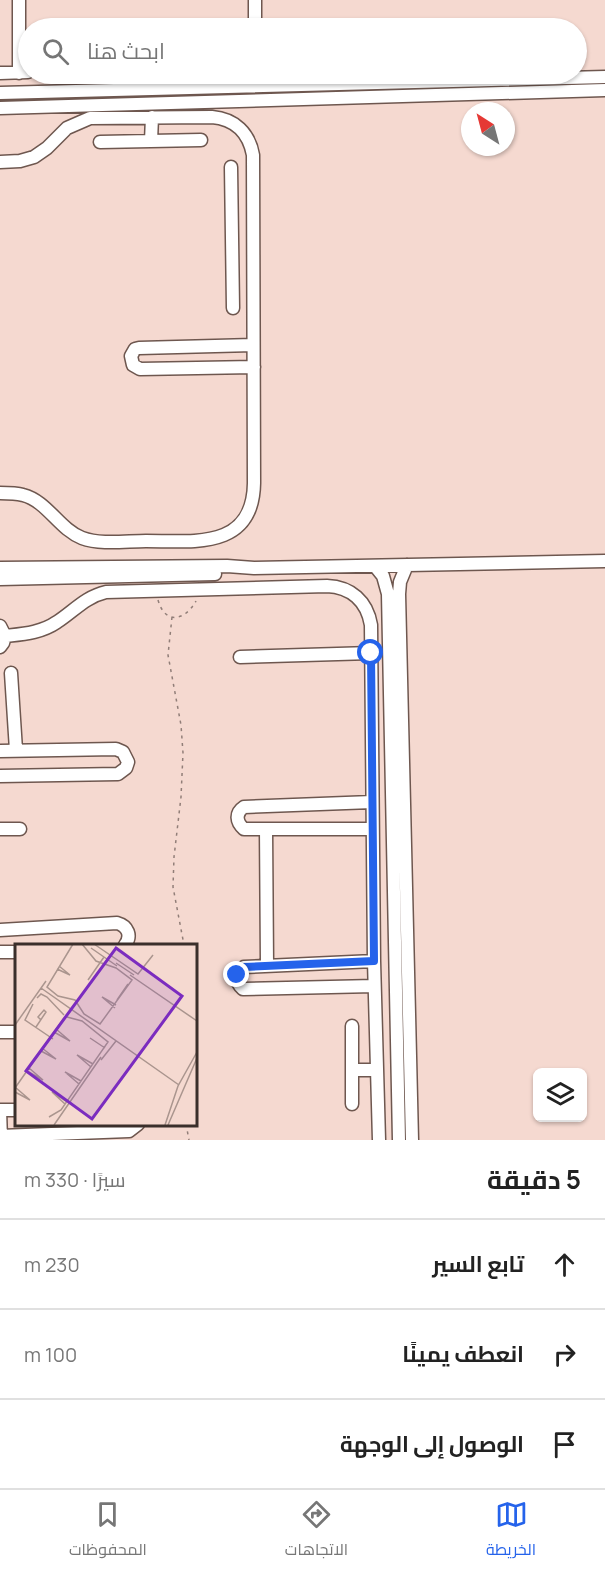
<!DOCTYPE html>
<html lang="ar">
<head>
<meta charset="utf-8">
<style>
	:root { --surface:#fff; --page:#f6f6f6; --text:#222; --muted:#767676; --line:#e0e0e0; --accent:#2563eb }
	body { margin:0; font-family:Manrope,Cairo,sans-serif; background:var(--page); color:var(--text); direction:rtl }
	.controls { position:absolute; right:18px; bottom:18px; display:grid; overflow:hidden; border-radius:9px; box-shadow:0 2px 4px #0004 }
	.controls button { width:54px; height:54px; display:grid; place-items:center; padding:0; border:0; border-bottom:2px solid var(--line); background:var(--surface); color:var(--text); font:30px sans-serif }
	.compass { position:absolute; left:461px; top:102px; width:54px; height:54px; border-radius:50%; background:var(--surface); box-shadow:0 2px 4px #0004; rotate:324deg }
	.stop { position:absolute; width:18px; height:18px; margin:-14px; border:4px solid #2563eb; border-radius:50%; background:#fff }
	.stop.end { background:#2563eb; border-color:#fff; box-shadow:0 2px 6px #0008 }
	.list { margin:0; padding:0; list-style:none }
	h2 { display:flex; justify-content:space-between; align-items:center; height:78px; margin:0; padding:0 24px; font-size:26px }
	h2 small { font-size:20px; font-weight:400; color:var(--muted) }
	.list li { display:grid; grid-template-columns:39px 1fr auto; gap:18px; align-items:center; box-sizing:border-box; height:90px; padding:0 24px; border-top:2px solid var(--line) }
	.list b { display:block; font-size:22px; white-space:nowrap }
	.list em { font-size:20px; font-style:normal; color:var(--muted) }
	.icon { flex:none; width:33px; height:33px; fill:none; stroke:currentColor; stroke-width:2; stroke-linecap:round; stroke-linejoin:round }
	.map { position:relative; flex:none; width:605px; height:1140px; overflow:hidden; direction:ltr }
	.search { position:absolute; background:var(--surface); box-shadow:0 2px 4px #0004; left:18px; right:18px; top:18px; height:66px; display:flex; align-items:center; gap:15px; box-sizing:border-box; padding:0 21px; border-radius:33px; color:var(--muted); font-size:22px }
	.sheet { height:348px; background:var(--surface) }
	nav { display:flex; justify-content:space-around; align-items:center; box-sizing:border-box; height:84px; border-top:2px solid var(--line); background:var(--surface); font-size:16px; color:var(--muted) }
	nav a { display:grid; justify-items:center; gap:3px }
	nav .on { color:var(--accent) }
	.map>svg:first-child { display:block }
</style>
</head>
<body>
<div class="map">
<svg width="605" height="1140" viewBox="0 0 605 1140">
	<rect width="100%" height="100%" fill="#f5d9d0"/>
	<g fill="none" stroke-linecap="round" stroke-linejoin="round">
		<g stroke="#6e574f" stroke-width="15">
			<path id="minor" d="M19,0V73
				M255,28V0
				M0,73L28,72
				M0,93L605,77
				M0,108L605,90
				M151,141L152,117
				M100,142L201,140
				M0,162L20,161L34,157L47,148L67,128L90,118L212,117C235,119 249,133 253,155L254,483C253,550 194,541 146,541C126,541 101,545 82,538C59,529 47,501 23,495C16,493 8,493 0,493
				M231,167L233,308
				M253,345L139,348L135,349L131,356L133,365L140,369L254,367
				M407,565L400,582L399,594L412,1140
				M375,566L383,576L388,594L399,1140
				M0,568L227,566L254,568L605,561
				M0,579L215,574
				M0,626L5,636L3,643L0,647
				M5,636C23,634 41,633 57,622C74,611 85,597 106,592L327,586C351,587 367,601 371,625L374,961L379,1140
				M240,657L371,653
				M11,673L16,750
				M0,751L116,749L123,752L128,762L126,768L118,774L0,776
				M372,802L244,807C235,813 236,822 244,829H372
				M0,829H20
				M266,829L267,965
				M0,930L117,923C128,926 132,936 125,945
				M0,952H16
				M374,961L244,967C235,973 235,982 243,989L374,986
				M352,1026V1104
				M0,1032H16
				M352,1070H377
				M0,1110L1,1140
				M0,1110H16
				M0,1136L129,1131L138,1124"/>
		</g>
		<path stroke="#917e78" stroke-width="1.5" stroke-dasharray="3 4.5" stroke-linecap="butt" d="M158,600C165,625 185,621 196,601
			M172,617L168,655L181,725L183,753L181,797L174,857L173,887L184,945
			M186,1124L189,1140"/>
		<use href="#minor" stroke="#fff" stroke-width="12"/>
	</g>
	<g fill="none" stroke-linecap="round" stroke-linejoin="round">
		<path stroke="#2563eb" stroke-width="8" d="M237,975L244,967L374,961L371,653"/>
	</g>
	<g transform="translate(15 944)">
		<rect width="182" height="182" fill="#f5d9d0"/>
		<path fill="none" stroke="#aa958e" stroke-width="1.5" d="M58,0L32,43L43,52L60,56L69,70L85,80L117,36L101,24L81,17L67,0M79,0L123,30L138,11M76,4L102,22M101,19L119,31M42,25L55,31L44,22M115,31L182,77M73,36L89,13M26,44L164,141M22,54L26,50L32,53L49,71M102,56L113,40M18,60L10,76L38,95M100,64L87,53L101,61M0,81L31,37M21,83L31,68L29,66L23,73L26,76M39,88L55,97L41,85M75,94L90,104M26,107L41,115L27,104M86,116L101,97M76,123L62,111L78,120M12,127L28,136L14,124M64,140L50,128L66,137M0,144L49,74M0,148L15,156L0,143M50,160L37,148L52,158M34,173L46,166L93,98L67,77L52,73M39,181L86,113M150,181L163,142L182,108M153,181L182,114"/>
		<path fill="#7b2cbf" fill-opacity="0.15" stroke="#7b2cbf" stroke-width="3" d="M101,4L167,52L77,175L11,127Z"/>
		<rect width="182" height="182" fill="none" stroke="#3a2f2b" stroke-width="3"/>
	</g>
</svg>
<div class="controls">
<button><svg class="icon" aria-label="layers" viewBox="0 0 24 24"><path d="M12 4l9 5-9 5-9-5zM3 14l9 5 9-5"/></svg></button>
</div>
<svg class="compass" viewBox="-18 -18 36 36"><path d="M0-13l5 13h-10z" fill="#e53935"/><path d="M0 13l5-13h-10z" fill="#767676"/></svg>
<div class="stop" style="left:371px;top:653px"></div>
<div class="stop end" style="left:237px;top:975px"></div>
<div class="search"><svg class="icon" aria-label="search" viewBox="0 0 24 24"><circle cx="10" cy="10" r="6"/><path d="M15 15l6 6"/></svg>ابحث هنا</div>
</div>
<section class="sheet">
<h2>5 دقيقة<small>سيرًا · 330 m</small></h2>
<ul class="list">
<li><svg class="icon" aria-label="ahead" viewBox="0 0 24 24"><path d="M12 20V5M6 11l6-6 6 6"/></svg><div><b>تابع السير</b></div><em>230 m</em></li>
<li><svg class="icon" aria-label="right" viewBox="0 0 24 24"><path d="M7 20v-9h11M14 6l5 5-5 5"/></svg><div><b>انعطف يمينًا</b></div><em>100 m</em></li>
<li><svg class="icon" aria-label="arrive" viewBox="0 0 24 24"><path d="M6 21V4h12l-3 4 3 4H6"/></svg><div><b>الوصول إلى الوجهة</b></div></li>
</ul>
</section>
<nav>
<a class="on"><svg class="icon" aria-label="map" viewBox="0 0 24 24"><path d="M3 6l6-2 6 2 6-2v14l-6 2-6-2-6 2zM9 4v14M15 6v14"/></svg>الخريطة</a>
<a><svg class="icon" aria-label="directions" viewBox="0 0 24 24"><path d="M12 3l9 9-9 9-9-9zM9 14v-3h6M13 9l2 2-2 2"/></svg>الاتجاهات</a>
<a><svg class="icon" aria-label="saved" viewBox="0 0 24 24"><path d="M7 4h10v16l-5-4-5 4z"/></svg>المحفوظات</a>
</nav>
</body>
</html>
